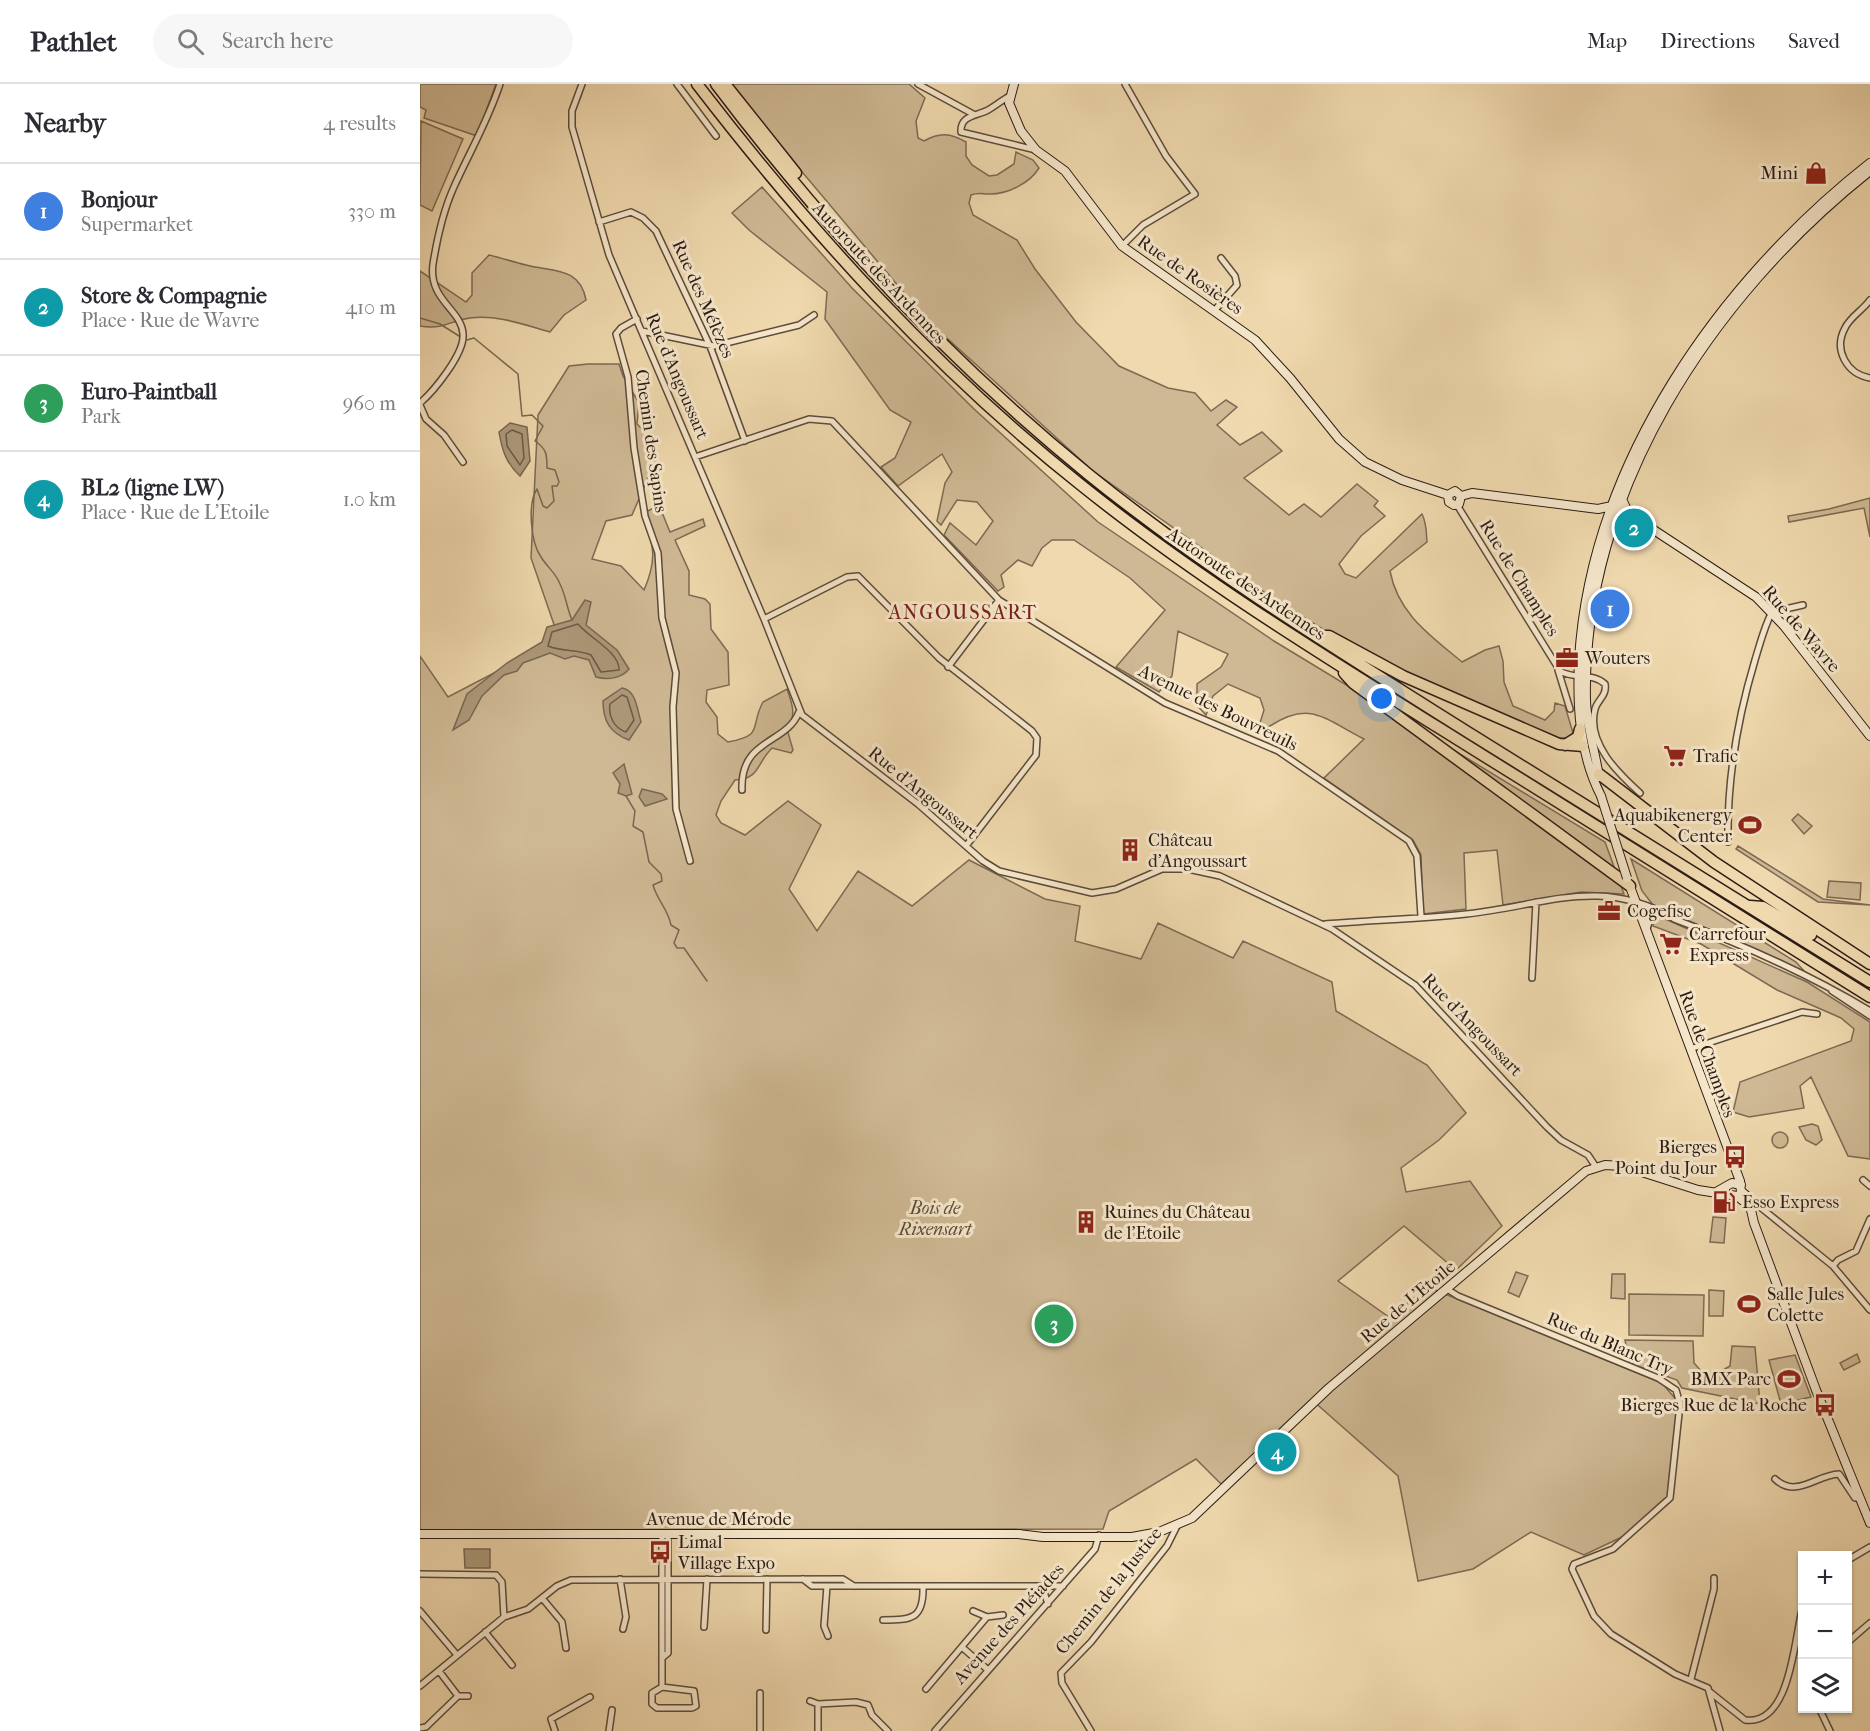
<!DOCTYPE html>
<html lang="en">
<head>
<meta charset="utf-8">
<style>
	:root { --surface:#fff; --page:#f7f7f7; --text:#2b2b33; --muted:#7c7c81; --line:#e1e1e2; --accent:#b45309 }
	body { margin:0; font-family:"IM FELL French Canon",serif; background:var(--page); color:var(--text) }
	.controls { position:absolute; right:18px; bottom:18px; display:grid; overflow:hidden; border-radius:0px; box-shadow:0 2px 4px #0004 }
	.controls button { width:54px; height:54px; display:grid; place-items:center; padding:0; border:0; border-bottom:2px solid var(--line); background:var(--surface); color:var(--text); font:30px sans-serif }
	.you { position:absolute; left:962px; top:615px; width:21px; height:21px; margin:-15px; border:4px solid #fff; border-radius:50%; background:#1a73e8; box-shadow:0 0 0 9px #1a73e833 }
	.badge { display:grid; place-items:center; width:39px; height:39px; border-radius:50%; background:var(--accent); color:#fff; font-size:20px; font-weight:700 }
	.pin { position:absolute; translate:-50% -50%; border:3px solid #fff; box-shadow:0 2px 6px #0006 }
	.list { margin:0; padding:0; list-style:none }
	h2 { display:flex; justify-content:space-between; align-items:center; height:78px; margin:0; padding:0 24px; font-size:26px }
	h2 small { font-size:20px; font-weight:400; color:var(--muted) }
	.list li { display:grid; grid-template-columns:39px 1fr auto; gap:18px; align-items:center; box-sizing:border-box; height:96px; padding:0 24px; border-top:2px solid var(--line) }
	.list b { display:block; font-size:22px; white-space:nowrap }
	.list p { margin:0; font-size:20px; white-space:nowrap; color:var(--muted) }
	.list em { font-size:20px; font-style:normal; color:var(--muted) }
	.icon { flex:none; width:33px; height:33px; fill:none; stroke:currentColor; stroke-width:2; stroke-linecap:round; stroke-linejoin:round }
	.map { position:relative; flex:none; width:1450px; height:1647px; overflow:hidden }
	header { display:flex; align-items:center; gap:36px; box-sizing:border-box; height:84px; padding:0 30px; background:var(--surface); border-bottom:2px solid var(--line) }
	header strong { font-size:28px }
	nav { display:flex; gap:33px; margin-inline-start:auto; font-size:21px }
	.search { width:420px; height:54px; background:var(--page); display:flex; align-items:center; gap:15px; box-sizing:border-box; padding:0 21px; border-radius:33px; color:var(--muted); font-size:22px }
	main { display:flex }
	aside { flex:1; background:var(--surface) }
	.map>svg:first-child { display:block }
</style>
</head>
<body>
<header>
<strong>Pathlet</strong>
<div class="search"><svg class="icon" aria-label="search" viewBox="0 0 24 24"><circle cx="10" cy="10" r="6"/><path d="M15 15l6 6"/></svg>Search here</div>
<nav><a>Map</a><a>Directions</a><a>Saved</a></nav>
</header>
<main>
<aside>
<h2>Nearby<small>4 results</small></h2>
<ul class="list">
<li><span class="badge" style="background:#3f7fe0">1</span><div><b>Bonjour</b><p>Supermarket</p></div><em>330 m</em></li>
<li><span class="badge" style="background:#0f9aa8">2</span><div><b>Store &amp; Compagnie</b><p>Place · Rue de Wavre</p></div><em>410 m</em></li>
<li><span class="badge" style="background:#2e9e5b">3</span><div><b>Euro-Paintball</b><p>Park</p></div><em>960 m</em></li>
<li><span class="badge" style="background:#0f9aa8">4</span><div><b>BL2 (ligne LW)</b><p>Place · Rue de L'Etoile</p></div><em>1.0 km</em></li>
</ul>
</aside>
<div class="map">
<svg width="1450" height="1647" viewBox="0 0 1450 1647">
	<rect width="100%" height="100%" fill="#f0d9ae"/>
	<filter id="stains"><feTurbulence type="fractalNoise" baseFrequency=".00333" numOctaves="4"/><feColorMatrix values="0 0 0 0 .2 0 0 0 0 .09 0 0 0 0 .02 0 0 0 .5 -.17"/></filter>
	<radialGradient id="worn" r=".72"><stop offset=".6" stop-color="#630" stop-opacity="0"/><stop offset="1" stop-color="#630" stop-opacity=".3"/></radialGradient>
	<path fill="#cfb994" stroke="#7d6a54" stroke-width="1.5" d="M0,0H76L57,52L4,34L6,26L0,23Z
		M308,0H489L505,14L496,37L498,54L504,57C520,48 530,49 546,58V72L552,81L569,92L577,91L594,80L596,68L613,76L619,84C610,99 588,110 570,110C562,110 558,108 551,111L549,119L553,131L597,156L615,185L656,238L699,282L748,304L775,309L791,327L806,316L817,323L797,341L820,361L842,348L862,367L824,394L869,431L884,420L901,433L937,400L958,417L954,422L965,432L941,452L919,480L925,490L936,494L1002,430C1007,440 1006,448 1007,458L970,487C978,530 1011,552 1042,578L1065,566L1079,562L1083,577L1084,598L1093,622L1125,636L1134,627L1135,619L1145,622L1153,649L1147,654H1138L1007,599L926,560L847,510L673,387L506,235Z
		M1,37L43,55L12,127L0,121Z
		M342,103L432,204L554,325L678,438L854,557L1185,758L1204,810L1161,808L1083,821L1077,766L1044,769L1046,825L1003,830L1001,771L993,756L904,694L944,655C903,634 889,615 847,644L840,639L844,626L840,614L808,600L793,612L786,631L772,616L777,609V600L801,583L808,570L758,547L752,592L739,608L696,583L745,526L710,494L654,456H632L622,464L612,482L598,476L581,491L584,503L578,507L524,451L530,439L556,461L573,437L557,418L537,416L521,441L517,437L525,399L532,388L522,370L478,402L461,383L475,374L491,338L470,326L405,235L407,208L329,146L312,129Z
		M69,171C82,174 93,178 106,181C131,188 160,182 166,216L144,231L130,248C105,241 76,230 50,234C29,237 23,246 0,242V187L46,218L52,211V189Z
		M168,280H199L203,292L219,319L217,340L229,352L239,387L229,392L212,431L186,437L172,475L201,482L224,506C238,474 233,461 224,429L239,421L250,448L283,435L285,442L255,456L269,487V511L285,515L290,520L291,545L308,568L309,601L287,606L286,618L297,633L298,650L308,658C345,651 329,644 343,618L367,605C372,620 377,630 367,645L373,666L371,669L352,664C336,680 340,695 315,696L301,717L296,731L301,739L325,751L368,717L401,741L369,805L397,847L438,787L492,822L549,776L625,815L660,822L655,857L721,875L738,839L813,874L823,857L912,898L916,927L1007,981L1046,1029L1019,1056L981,1084L986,1108L1050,1097L1082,1142L1036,1186L984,1142L918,1197L969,1233L1008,1203L1242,1299L1259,1319L1249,1417L1202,1453L1164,1471L1111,1448L1053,1485L998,1497L978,1392L892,1316L801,1400L776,1375L689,1427L683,1445L0,1446V572L28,613L139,555L111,474L118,331L149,282Z
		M1450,414V453L1444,424L1369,438L1368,432L1409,425Z
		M1378,730L1392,742L1384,750L1372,736Z
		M1318,762L1403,815L1450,821L1398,818L1316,765Z
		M1211,775L1376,878L1385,888L1233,821L1222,807Z
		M1409,797L1441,799L1440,816L1407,813Z
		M1243,834L1387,898L1450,938V1075L1428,1072L1391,993L1380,1002L1384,1024L1329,1033L1313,1028L1320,998L1431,957L1434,945L1421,934L1357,906L1281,860L1233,842L1234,835Z
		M1392,1040L1398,1042L1402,1056L1396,1061L1386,1056L1379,1043Z
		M1352 1056a8 8 0 1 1 16 0a8 8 0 1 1-16 0Z
		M1293,1133L1306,1134L1304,1159L1290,1158Z
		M1096,1188L1108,1192L1099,1213L1088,1208Z
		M1192,1190H1205V1215L1191,1214Z
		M1289,1206L1304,1207L1303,1232H1289Z
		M1209,1210L1284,1211L1283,1252L1209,1251Z
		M1205,1256L1273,1257L1274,1279L1282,1288L1298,1289L1310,1282L1312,1262L1335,1263L1340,1320L1262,1304L1257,1296L1209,1279Z
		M1437,1270L1440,1278L1424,1286L1420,1279Z
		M1375,1271L1391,1313L1361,1320L1349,1276Z"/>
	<path fill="#ad997a" stroke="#796752" stroke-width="1.5" d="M90,339L107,343L110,377L100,392C86,379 82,366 79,348Z
		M165,516L171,518L166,541L197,566L209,585C201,595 187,596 176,593L169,576L154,572L145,575L130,569L103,579L97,587L84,591L62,612L49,636L33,646L47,610L87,579L122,558L127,543L152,536Z
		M202,604C216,606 217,625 221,638L209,656C190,649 183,637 183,617Z
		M204,680L212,710L206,712L198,709L200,700L193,689Z
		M222,705L242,710L247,715L225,722L219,713Z
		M44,1465H70V1484H45Z"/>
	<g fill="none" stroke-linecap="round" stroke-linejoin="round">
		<path stroke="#6c5a48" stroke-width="1.5" d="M92,346L102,350L104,374L100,381L87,362L86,350Z
			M158,540C168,553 200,568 199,586L181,588L171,571C156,565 143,568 128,562L132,548Z
			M202,611L207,613L214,636L206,648C194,644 188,632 190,620Z"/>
		<path stroke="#796752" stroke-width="1.5" d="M0,234L20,240L39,252
			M47,256L54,254L98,290L102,332L112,331L123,342L115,357C127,365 127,371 127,384L135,386L139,398L137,402H132L134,417L127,424L123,422L117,405C107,420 111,459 121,473C127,483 136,489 140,500C146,512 147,525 152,536
			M206,712L215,727L213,742L223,748L229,778L241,790L242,797L233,801C237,816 248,825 251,841L259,846L254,859L257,864H264L287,897"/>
		<g stroke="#5c4b3b" stroke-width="8">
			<path id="street" d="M162,0L152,27V43L189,171L344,535L382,631L498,720L563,777L579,787L672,809L696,805L742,785H768L800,792L912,845L995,901L1127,1043L1141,1056L1168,1071L1176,1083
				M257,0L296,52
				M498,0L553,30
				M588,13C581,17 575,22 568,26C557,32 540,31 541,48L616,66
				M179,138L211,128L223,134L236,147L290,262L325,357
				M702,162L723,141L775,110L746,72L705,0
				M1450,216C1443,226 1430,233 1425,244C1413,266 1427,290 1450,294
				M794,227L817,201L815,192L801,174
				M217,235L201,244L196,250L208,293L214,364L225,432L238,469L242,534L256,589L253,623L256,725L270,777
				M222,247L294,262L379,241L394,231
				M0,319C14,307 45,269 43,250C42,226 8,216 13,180C17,155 23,128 33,105C49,69 68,37 80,0
				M0,321L6,335L24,351L43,378
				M275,373L389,335L412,337L579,516L745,619L858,667L989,757L997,772L1001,832
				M1037,421L1140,587C1154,596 1172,588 1185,600C1187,612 1178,615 1175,625C1166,659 1199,690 1220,709
				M344,535L427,493L438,492L519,574L612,647L617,654L616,671L546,762
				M528,583L579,516
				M1138,586L1150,625
				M322,706C320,654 366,661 379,628
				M1308,758C1307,695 1317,636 1335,576C1340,560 1344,543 1352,528L1383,521
				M1219,825L1242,831
				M1254,835C1321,860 1389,890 1450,927
				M905,840C952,836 999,835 1046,830C1124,822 1180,791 1255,835
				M1227,845L1230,835L1239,831
				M1112,894L1116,818
				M1412,907L1450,932
				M1270,965L1382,928L1397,930
				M1443,1096L1450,1102
				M1329,1114L1413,1182L1450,1226
				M1413,1182L1418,1176L1436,1167L1450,1135
				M1027,1205L1038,1212L1238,1294L1256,1306L1260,1320L1250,1414L1193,1465L1154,1480L1152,1485L1174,1532L1191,1550L1255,1590L1288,1604L1300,1647
				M1355,1395C1376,1415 1396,1391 1419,1390L1435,1414H1439
				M242,1450V1603L232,1609V1620L237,1624H272L276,1622L274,1607L242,1603
				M1428,1476L1450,1463
				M0,1490L76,1491L82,1498L84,1533
				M200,1495L206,1533L203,1545
				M383,1495L392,1502H643
				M407,1502L404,1542L408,1552
				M622,1502L628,1520
				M122,1514L142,1538L146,1564
				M0,1527L37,1571
				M553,1527L567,1533L583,1531
				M463,1536C492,1536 504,1535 503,1502
				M284,1543L287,1495
				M346,1546L347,1495
				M65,1548L92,1581
				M1428,1558L1450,1539
				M543,1564L568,1586
				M242,1574L248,1569V1450
				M1271,1595L1294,1505V1494
				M0,1602L84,1533L108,1525L137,1502L151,1496L423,1495L434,1502
				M506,1605L567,1533
				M1290,1608L1325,1636C1370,1642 1374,1558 1382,1526
				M340,1609V1647
				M38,1612H48
				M390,1617L398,1620
				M1399,1624L1410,1647
				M0,1644L6,1643L38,1612L19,1587
				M135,1647L131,1635L170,1613
				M189,1647L192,1626
				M398,1647V1620L436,1618L448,1621L452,1631L468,1647
				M515,1647L675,1465L679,1451
				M671,1647L642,1599L641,1589L671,1558L747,1462L757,1442"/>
		</g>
		<g stroke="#2b1c15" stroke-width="10">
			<path id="secondary" d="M594,0L589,19L601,47L616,66L645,87L702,162L835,256L870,294L919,355L945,378L982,396L1028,411
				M1028,411L1029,418L1034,421L1039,420L1041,412
				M1028,411L1035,407L1041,412
				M1041,412L1052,409L1178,425L1192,422
				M1202,415L1207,426L1214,433L1336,513L1364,542L1450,652
				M1179,693C1175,667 1167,643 1166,617C1161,409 1292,212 1450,87
				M1181,712C1159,669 1157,622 1159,575C1171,379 1300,197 1450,79
				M1209,800L1320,1097L1321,1109
				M1321,1107L1328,1113L1334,1139L1396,1306L1450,1439
				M1296,1108L1312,1099L1321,1101
				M0,1450H600
				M598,1450L623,1453H712L739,1448L772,1434L909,1304L1166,1087L1185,1081L1203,1082L1278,1106L1317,1112L1328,1121"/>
		</g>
		<g stroke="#2b1c15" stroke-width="13">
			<path id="highway" d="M277,0C391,148 515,285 661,401C773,491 894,566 1016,642C1160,733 1305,823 1450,913
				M296,0C404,143 528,276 668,390C789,488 922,569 1054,652C1186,734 1318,816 1450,898
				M305,0L376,89
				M896,552H909L983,592L1139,660L1163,662
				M924,589L933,599L1210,802
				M1145,661L1158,653L1160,645
				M1179,690L1294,778L1450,880
				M1330,822L1343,823L1391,851"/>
		</g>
		<use href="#street" stroke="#f5e6ca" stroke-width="5"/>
		<use href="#secondary" stroke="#f5e6ca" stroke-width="8"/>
		<use href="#highway" stroke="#f0d9ae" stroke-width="10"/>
		<g stroke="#2b1c15" stroke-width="10" stroke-linecap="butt">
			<path id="secondary-bridge" d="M1181,712L1207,794"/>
		</g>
		<use href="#secondary-bridge" stroke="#f5e6ca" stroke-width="8"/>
	</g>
	<defs>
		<g id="shop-bare" transform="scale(1.8)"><path d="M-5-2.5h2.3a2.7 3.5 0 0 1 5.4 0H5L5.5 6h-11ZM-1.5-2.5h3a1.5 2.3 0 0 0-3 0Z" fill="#8f2418" stroke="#f5e6ca" stroke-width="2.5" paint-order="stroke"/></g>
		<g id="office-bare" transform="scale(1.8)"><path d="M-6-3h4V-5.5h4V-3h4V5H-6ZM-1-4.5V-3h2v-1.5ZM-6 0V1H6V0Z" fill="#8f2418" stroke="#f5e6ca" stroke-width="2.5" paint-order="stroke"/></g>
		<g id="supermarket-bare" transform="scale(1.8)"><path d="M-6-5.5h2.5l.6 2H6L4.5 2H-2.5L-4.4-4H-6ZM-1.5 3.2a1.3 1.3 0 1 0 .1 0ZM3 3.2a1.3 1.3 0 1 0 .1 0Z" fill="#8f2418" stroke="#f5e6ca" stroke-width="2.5" paint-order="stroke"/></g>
		<g id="stadium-bare" transform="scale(1.8)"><path d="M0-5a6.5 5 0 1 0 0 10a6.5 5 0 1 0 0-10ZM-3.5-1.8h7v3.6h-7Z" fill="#8f2418" stroke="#f5e6ca" stroke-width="2.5" paint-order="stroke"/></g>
		<g id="building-bare" transform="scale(1.8)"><path d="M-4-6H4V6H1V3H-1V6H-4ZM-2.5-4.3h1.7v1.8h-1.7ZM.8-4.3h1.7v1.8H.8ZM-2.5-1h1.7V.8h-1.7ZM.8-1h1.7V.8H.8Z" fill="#8f2418" stroke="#f5e6ca" stroke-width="2.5" paint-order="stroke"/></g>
		<g id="bus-bare" transform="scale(1.8)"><path d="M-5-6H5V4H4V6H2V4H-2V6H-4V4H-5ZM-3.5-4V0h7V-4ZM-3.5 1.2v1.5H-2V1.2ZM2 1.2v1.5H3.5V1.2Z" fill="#8f2418" stroke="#f5e6ca" stroke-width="2.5" paint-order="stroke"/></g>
		<g id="fuel-bare" transform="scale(1.8)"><path d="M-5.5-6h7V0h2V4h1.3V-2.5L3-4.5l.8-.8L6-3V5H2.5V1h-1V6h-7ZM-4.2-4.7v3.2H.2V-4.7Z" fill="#8f2418" stroke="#f5e6ca" stroke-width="2.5" paint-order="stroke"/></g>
	</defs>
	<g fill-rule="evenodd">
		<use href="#shop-bare" x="1396" y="89"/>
		<use href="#office-bare" x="1147" y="574"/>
		<use href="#supermarket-bare" x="1255" y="672"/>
		<use href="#stadium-bare" x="1330" y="741"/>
		<use href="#building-bare" x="710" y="766"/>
		<use href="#office-bare" x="1189" y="827"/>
		<use href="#supermarket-bare" x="1251" y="860"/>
		<use href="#bus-bare" x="1315" y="1073"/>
		<use href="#fuel-bare" x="1304" y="1118"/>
		<use href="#building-bare" x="666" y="1138"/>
		<use href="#stadium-bare" x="1329" y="1220"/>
		<use href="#stadium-bare" x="1369" y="1295"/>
		<use href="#bus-bare" x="1405" y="1321"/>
		<use href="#bus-bare" x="240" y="1468"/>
	</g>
	<g text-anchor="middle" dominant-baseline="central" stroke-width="6" stroke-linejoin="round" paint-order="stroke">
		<g font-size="18" fill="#2b1c15" stroke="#f5e6ca" text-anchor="start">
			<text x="1378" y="89" text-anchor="end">Mini</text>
			<text x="1165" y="574">Wouters</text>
			<text x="1273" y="672">Trafic</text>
			<text x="1312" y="731" text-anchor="end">Aquabikenergy<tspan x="1312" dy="21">Center</tspan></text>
			<text x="728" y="756">Château<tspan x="728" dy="21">d'Angoussart</tspan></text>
			<text x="1207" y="827">Cogefisc</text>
			<text x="1269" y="850">Carrefour<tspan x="1269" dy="21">Express</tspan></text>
			<text x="1297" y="1063" text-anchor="end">Bierges<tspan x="1297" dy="21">Point du Jour</tspan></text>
			<text x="1322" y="1118">Esso Express</text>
			<text x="684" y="1128">Ruines du Château<tspan x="684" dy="21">de l'Etoile</tspan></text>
			<text x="1347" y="1210">Salle Jules<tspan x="1347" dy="21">Colette</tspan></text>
			<text x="1351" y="1295" text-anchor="end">BMX Parc</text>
			<text x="1387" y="1321" text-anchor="end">Bierges Rue de la Roche</text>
			<text x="258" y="1458">Limal<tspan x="258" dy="21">Village Expo</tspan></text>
		</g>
		<g font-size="18" fill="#2b1c15" stroke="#f5e6ca">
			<text transform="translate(459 189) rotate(47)">Autoroute des Ardennes</text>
			<text transform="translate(770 191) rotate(35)">Rue de Rosières</text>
			<text transform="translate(283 215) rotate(66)">Rue des Mélèzes</text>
			<text transform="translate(257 292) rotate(67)">Rue d'Angoussart</text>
			<text transform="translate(231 357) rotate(82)">Chemin des Sapins</text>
			<text transform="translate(1099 494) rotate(58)">Rue de Champles</text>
			<text transform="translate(826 500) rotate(34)">Autoroute des Ardennes</text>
			<text transform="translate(1381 545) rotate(49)">Rue de Wavre</text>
			<text transform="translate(798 624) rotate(26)">Avenue des Bouvreuils</text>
			<text transform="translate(503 709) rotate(39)">Rue d'Angoussart</text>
			<text transform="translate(1052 941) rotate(46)">Rue d'Angoussart</text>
			<text transform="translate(1287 970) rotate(70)">Rue de Champles</text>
			<text transform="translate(988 1218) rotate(-40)">Rue de L'Etoile</text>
			<text transform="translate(1190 1260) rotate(23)">Rue du Blanc Try</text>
			<text x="299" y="1435">Avenue de Mérode</text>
			<text transform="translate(689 1507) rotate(-51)">Chemin de la Justice</text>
			<text transform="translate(589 1540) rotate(-48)">Avenue des Pléiades</text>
		</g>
		<g font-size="18" font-style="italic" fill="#5c4b3b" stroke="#f5e6ca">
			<text x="515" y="1124">Bois de<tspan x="515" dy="21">Rixensart</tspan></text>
		</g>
		<g font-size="20" letter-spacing="1.5" fill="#7a1f14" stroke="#f5e6ca">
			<text x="543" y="528">ANGOUSSART</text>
		</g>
	</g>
	<rect width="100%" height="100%" filter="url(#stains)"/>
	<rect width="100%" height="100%" fill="url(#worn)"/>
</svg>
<div class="controls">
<button>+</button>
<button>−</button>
<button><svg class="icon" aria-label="layers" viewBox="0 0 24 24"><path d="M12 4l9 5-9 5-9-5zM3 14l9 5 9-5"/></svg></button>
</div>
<div class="you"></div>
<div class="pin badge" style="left:1190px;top:525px;background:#3f7fe0">1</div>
<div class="pin badge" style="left:1214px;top:444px;background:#0f9aa8">2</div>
<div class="pin badge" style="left:634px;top:1240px;background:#2e9e5b">3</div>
<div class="pin badge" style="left:857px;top:1368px;background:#0f9aa8">4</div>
</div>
</main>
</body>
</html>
